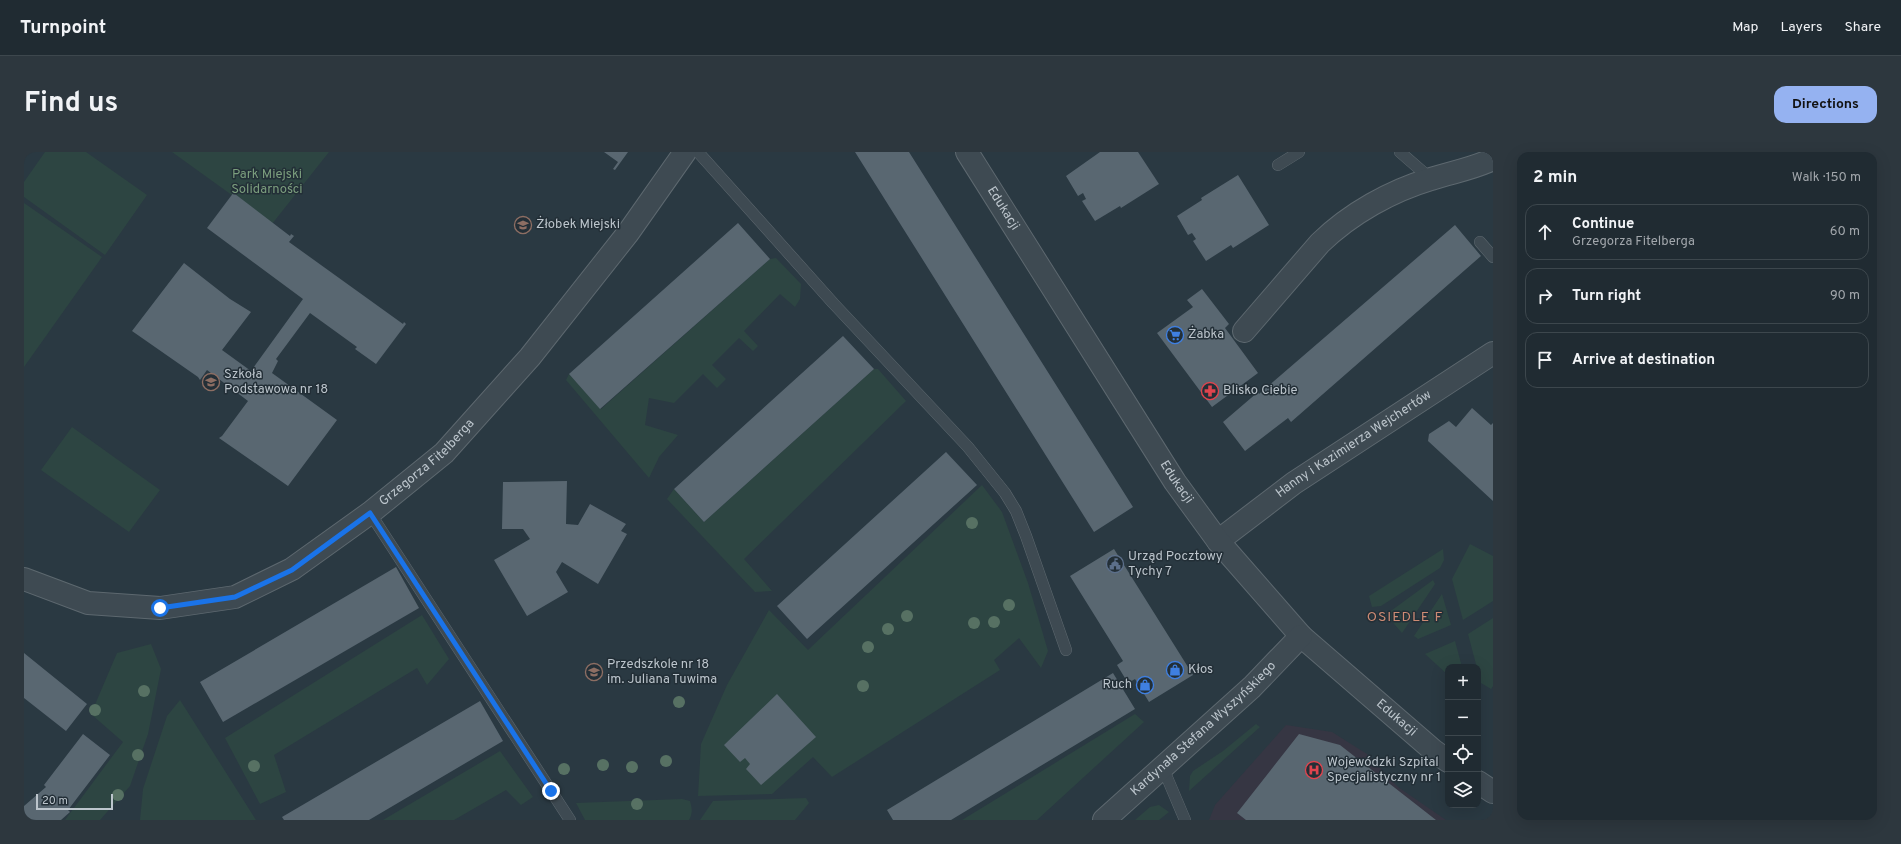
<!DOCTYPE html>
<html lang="en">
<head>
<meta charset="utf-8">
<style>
	:root { --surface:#202b32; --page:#2d373e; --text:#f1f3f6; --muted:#a2a7ac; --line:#3d474d; --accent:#95b2f1 }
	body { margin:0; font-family:Overpass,sans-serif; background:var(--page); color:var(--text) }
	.controls { position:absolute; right:12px; bottom:12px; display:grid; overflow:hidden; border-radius:8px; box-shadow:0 4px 16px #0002 }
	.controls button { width:36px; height:36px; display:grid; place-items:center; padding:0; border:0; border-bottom:1px solid var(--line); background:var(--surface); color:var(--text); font:20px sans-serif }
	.scale { position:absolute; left:12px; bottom:10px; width:77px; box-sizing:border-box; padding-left:4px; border:2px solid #bcc5cc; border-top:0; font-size:11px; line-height:14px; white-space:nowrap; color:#bcc5cc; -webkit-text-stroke:3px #232f37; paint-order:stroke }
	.stop { position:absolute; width:12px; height:12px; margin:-9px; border:3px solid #1a73e8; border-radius:50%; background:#fff }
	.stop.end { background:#1a73e8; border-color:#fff; box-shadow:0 1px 4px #0008 }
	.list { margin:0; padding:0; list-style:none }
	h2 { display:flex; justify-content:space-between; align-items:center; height:52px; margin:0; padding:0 16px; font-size:17px }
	h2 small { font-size:13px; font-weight:400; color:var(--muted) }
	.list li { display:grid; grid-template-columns:26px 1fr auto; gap:12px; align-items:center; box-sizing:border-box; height:56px; margin:0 8px 8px; padding:0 8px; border:1px solid var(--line); border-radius:12px }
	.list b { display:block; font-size:15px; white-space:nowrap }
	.list p { margin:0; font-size:13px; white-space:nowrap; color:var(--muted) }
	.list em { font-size:13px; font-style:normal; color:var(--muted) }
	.icon { flex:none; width:22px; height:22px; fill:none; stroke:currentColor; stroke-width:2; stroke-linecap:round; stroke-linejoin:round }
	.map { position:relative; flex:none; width:1469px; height:668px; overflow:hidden; border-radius:12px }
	header { display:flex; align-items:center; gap:24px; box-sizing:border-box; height:56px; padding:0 20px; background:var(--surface); border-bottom:1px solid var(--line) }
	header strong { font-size:19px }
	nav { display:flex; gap:22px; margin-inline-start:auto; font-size:14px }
	.intro { display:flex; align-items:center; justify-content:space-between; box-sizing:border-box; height:96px; padding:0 24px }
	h1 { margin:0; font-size:28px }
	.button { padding:10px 18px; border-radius:12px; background:var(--accent); color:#111; font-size:14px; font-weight:700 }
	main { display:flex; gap:24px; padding:0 24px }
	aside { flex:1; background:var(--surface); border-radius:12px; box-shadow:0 4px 16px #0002 }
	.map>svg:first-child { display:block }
</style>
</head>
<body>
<header>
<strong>Turnpoint</strong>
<nav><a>Map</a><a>Layers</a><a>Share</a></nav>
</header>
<div class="intro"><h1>Find us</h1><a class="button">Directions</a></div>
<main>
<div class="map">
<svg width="1469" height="668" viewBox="0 0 1469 668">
	<rect width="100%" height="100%" fill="#2a3942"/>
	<path fill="#363643" d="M1262,573L1308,580L1343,602L1374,635L1422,668H1185L1191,653Z"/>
	<path fill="#2d4542" d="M21,0H62L123,43L81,103L0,45V30Z
		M148,0H305L248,72Z
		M0,51L78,105L0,215Z
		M752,106L777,132L776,147L771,155L756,142L720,179L734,194L729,199L715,186L688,213L702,227L693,236L679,222L650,251L625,246L621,273L654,283L635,305L625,326L542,228L545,222L577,257L746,107Z
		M850,217H854L882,249L720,407L748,439L731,440L643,347L650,337L680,370Z
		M48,275L136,338L105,380L17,318Z
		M958,333L978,360L1004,431L1024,499L1017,516L995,486L970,508L976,518L808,625L789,605L748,642L674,644L677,592L703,533L745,458L784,498Z
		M1446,392L1469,404V449L1439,468L1428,427Z
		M1419,397L1420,408L1416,416L1357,454L1348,455L1345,444Z
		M1409,428L1411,432L1378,481L1364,465V461Z
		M1418,442L1427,473L1394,487L1390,484Z
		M398,463L425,507L403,533L393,516L250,603L262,640L236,652L201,586Z
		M1469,466V534L1467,537L1457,531L1444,482Z
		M1431,489L1438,515H1424V523L1401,502Z
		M127,492L137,517L124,582L106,634L76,668H41L99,590L67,562L93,501Z
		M156,548L232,668H116L119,637L143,564Z
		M1111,562L1120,570L1013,668H938Z
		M1232,572L1236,575L1165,639L1166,624L1169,619L1199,599Z
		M476,599L509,645L497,653L482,638L430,668H359Z
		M782,646L785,651L771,668H676L689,649Z
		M658,647L666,649C668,656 669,661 665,668H561L552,651Z
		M1135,653L1145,660L1135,668H1111L1126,655Z"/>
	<path fill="#596771" d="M580,0H604L591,18L589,17L594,10Z
		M831,0H885L1109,355L1070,380Z
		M1076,0H1114L1135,32L1097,56L1096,54L1071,69L1058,49L1062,47L1059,41L1054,44L1042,24Z
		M1214,23L1245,73L1209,96L1207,93L1182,109L1169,89L1172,87L1168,81L1164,83L1153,64L1178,48L1177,46Z
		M210,40L212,41L211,42L266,84L267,82L270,84L265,90L379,172L380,170L382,172L352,212L331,197L333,195L286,161L252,207L254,209L248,221L313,268L264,334L195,286L198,284L224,249L183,218L176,228L174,225L108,179L160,111L206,147L227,160L198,198L227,219L279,147L183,76Z
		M714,71L746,107L576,257L545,222Z
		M1431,73L1457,104L1267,270L1264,266L1221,299L1199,270L1234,240L1235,242Z
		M1178,137L1205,172L1201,176L1234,221L1188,255L1133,181L1169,155L1163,148Z
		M819,184L850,217L680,370L650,337Z
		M1448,256L1467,273L1469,271V349L1404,289L1405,282L1425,269L1432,275Z
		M922,300L953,333L783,487L753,454Z
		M543,329L542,372L554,373L566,352L602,372L597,379L603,382L574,432L538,410L532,420L544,440L503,464L470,408L506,387L499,377H478L479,330Z
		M1090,397L1169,523L1125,550L1111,527L1104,531L1093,513L1099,509L1046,424Z
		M372,415L395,456L199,570L176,530Z
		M0,501L63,552L42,579L0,546Z
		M1089,521L1111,557L927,668H869L863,658Z
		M753,542L792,585L737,633L722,617L726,612L721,606L716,610L700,593Z
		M456,549L479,589L345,668H260L258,665Z
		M59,582L86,603L44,658L46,660L37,668H0V654L22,635L20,633Z
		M1275,582L1316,593L1412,668H1222L1213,661Z"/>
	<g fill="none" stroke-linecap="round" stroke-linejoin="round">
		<g stroke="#5d686f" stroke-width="12">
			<path id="service" d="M674,0L809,151L944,295L981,341L992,359L1002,384L1042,498
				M1376,0L1407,27
				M1254,13L1275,0
				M1456,90L1469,105
				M346,361L546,668
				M1139,616L1161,668"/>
		</g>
		<g stroke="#5d686f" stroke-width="24">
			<g id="minor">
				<path d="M1220,179L1296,91C1327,61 1367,39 1407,27C1428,20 1449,17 1469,7"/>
				<path id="s1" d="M1194,389L1270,331L1469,201"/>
				<path id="s2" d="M0,427L64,451L136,456L211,445L268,417L346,361L420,301L506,205L604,81L661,0"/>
			</g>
		</g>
		<g stroke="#5d686f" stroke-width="24">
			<g id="tertiary">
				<path id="s3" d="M943,0L1151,330L1194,389L1277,484L1410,599L1424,609"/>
				<path d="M1454,630L1469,640"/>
				<path id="s4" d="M1080,668L1228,535L1277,484"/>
			</g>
		</g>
		<use href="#service" stroke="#3e4a52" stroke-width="11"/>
		<use href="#minor" stroke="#3e4a52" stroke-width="22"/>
		<use href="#tertiary" stroke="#3e4a52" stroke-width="22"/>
	</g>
	<g fill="#577163">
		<circle cx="948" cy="371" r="6"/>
		<circle cx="985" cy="453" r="6"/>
		<circle cx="883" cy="464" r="6"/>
		<circle cx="970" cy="470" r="6"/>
		<circle cx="950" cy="471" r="6"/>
		<circle cx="864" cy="477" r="6"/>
		<circle cx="844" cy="495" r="6"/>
		<circle cx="839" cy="534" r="6"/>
		<circle cx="120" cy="539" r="6"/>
		<circle cx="655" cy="550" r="6"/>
		<circle cx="71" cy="558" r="6"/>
		<circle cx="114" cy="603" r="6"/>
		<circle cx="642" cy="609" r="6"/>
		<circle cx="579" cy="613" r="6"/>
		<circle cx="230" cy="614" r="6"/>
		<circle cx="608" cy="615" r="6"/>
		<circle cx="540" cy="617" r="6"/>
		<circle cx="94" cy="643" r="6"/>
		<circle cx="613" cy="652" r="6"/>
	</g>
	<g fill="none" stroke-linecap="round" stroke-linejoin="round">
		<path stroke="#1a73e8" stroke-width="5" d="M136,456L211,445L268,418L346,361L527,639"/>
	</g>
	<defs>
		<g id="school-ring" transform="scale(0.9)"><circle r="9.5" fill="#232f37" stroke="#8d6e63" stroke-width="1.5"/><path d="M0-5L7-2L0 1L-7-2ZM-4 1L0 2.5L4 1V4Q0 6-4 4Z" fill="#8d6e63"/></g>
		<g id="supermarket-ring" transform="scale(0.9)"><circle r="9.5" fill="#232f37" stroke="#3f7fe0" stroke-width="1.5"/><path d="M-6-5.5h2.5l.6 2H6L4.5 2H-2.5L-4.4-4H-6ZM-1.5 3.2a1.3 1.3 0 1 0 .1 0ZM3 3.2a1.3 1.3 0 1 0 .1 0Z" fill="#3f7fe0"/></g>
		<g id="pharmacy-ring" transform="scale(0.9)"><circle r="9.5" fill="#232f37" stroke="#e0444e" stroke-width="1.5"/><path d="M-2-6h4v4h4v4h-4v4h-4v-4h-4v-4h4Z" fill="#e0444e"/></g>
		<g id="civic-ring" transform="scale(0.9)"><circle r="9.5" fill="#232f37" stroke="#5c6f8a" stroke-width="1.5"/><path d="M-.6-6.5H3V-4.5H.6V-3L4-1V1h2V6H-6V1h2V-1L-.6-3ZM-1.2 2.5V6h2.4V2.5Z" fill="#5c6f8a"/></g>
		<g id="shop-ring" transform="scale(0.9)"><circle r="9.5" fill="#232f37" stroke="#3f7fe0" stroke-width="1.5"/><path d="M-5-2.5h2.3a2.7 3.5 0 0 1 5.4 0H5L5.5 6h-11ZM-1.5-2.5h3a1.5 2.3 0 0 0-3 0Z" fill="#3f7fe0"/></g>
		<g id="hospital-ring" transform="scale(0.9)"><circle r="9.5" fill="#232f37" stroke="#e0444e" stroke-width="1.5"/><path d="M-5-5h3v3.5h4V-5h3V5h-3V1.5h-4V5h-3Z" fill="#e0444e"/></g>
	</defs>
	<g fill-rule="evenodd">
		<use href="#school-ring" x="499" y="73"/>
		<use href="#supermarket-ring" x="1151" y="183"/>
		<use href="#school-ring" x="187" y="230"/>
		<use href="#pharmacy-ring" x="1186" y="239"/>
		<use href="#civic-ring" x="1091" y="412"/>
		<use href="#shop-ring" x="1151" y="518"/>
		<use href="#school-ring" x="570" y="520"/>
		<use href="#shop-ring" x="1121" y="533"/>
		<use href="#hospital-ring" x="1290" y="618"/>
	</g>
	<g text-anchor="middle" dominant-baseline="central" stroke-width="3" stroke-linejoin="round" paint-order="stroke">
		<g font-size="13" fill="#7c9f7e" stroke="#232f37">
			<text x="243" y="23">Park Miejski<tspan x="243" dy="15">Solidarności</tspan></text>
		</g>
		<g font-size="13" fill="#bcc5cc" stroke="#232f37">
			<text stroke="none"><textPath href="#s3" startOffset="67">Edukacji</textPath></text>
			<text stroke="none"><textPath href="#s1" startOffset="167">Hanny i Kazimierza Wejchertów</textPath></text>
			<text stroke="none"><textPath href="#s2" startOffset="452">Grzegorza Fitelberga</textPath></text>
			<text stroke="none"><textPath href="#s3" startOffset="391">Edukacji</textPath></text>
			<text stroke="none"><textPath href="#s3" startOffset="715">Edukacji</textPath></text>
			<text stroke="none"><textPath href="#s4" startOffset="135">Kardynała Stefana Wyszyńskiego</textPath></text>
		</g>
		<g font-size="13" fill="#bcc5cc" stroke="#232f37" text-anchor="start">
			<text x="512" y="73">Żłobek Miejski</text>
			<text x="1164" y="183">Żabka</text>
			<text x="200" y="223">Szkoła<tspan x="200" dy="15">Podstawowa nr 18</tspan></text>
			<text x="1199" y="239">Blisko Ciebie</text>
			<text x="1104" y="405">Urząd Pocztowy<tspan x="1104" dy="15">Tychy 7</tspan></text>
			<text x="583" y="513">Przedszkole nr 18<tspan x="583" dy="15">im. Juliana Tuwima</tspan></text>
			<text x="1164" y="518">Kłos</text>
			<text x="1108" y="533" text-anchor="end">Ruch</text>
			<text x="1303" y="611">Wojewódzki Szpital<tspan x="1303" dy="15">Specjalistyczny nr 1</tspan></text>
		</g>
		<g font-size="14" letter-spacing="1" fill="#ce8b74" stroke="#232f37">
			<text x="1381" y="465">OSIEDLE F</text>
		</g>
	</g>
</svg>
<div class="controls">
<button>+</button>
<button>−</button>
<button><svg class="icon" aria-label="locate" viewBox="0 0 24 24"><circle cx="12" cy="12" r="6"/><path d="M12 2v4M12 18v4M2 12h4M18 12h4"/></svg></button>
<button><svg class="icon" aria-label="layers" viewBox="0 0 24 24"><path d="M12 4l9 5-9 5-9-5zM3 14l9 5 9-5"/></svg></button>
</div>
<div class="scale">20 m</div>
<div class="stop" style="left:136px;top:456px"></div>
<div class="stop end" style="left:527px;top:639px"></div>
</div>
<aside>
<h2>2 min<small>Walk · 150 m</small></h2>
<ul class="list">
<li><svg class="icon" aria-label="ahead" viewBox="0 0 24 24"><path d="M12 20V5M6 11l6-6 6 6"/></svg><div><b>Continue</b><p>Grzegorza Fitelberga</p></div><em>60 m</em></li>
<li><svg class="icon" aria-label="right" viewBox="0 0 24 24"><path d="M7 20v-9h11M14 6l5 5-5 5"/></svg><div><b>Turn right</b></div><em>90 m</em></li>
<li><svg class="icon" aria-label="arrive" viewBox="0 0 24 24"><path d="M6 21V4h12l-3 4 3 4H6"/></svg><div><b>Arrive at destination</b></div></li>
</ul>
</aside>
</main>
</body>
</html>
